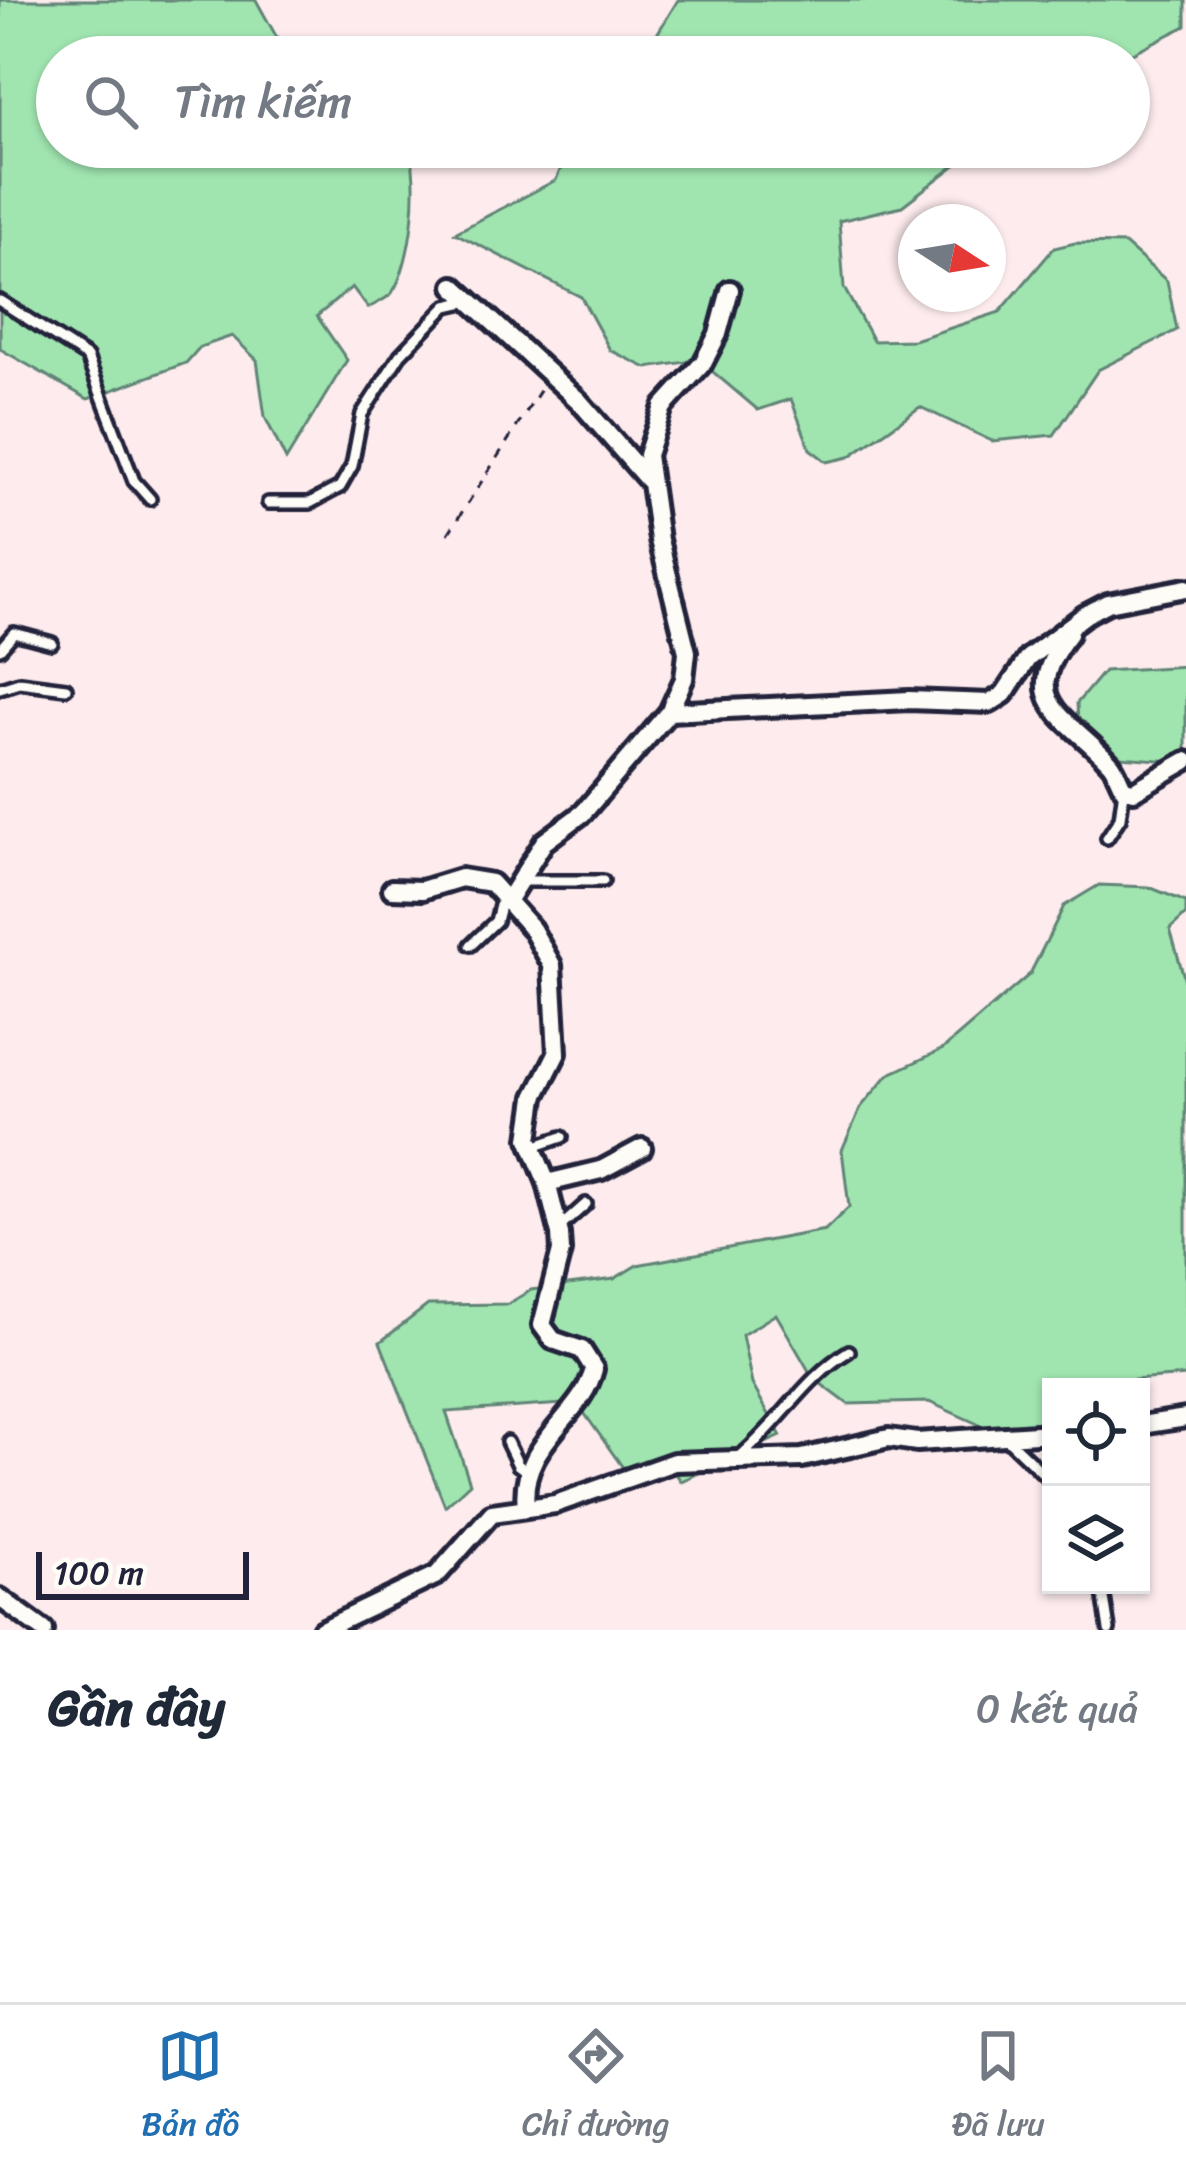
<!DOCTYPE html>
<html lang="vi">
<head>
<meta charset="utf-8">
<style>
	:root { --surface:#fff; --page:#f6f6f7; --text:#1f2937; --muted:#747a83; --line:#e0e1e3; --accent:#1f6fb2 }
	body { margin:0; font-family:Sriracha,sans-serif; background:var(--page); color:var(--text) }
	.controls { position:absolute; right:36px; bottom:36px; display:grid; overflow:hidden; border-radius:0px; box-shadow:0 3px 9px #0004 }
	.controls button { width:108px; height:108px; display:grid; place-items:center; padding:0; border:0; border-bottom:3px solid var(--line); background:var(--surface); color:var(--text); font:60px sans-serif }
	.compass { position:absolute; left:898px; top:204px; width:108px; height:108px; border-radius:50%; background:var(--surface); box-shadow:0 3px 9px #0004; rotate:102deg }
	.scale { position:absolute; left:36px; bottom:30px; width:213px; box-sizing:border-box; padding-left:12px; border:6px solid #22223b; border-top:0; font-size:33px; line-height:42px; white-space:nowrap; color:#22223b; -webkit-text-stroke:9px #fdfcf7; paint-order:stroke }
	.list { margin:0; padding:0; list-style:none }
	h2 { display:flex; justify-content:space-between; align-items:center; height:156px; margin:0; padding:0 48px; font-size:51px }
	h2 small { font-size:39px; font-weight:400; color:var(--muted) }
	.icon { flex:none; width:66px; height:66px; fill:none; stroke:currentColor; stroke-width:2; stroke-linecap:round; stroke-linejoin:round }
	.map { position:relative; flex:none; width:1186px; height:1630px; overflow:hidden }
	.search { position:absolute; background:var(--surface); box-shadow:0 3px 9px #0004; left:36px; right:36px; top:36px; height:132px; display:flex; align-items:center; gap:30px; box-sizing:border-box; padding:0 42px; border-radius:66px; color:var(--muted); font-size:45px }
	.sheet { height:372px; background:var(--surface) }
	nav { display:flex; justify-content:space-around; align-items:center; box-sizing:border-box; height:168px; border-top:3px solid var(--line); background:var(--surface); font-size:33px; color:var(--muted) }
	nav a { display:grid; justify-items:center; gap:6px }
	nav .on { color:var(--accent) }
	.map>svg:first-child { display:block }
</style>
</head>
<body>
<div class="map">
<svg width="1186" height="1630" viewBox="0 0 1186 1630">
	<rect width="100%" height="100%" fill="#fdebed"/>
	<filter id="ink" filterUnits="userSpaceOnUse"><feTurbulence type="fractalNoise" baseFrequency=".00833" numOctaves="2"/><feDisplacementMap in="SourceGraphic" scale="24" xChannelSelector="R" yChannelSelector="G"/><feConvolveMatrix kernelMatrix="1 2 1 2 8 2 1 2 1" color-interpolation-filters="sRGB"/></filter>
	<g filter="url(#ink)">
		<path fill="#a0e5b0" stroke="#618476" stroke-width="3" d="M0,0H256L276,36L314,57H57V147H408C421,176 412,265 392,293C387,299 375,304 368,308L352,287L317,316L347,360L286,460L265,417L257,360L232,336L200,347L186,363L88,399L0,349Z
			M678,0H1186V26L1124,57H643Z
			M570,147H979L902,206L839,221L844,288L873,341L914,340L1000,312L1054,248L1075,243L1125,244L1167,281L1177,330L1098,370L1054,435L992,441L920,407L849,457L827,462L810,449L791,399L758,410L699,360L647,368L610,350L581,297L455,233L556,180Z
			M1186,666V762L1106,756L1095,763L1079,741L1077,703L1104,671Z
			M1099,885L1149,887L1186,902V914L1170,929L1186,984V1376L1134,1380L1128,1387H1051V1428L1011,1439L929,1402L848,1404L813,1378L776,1314L742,1335L752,1384L781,1436L681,1481L666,1459L624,1469L577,1403L446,1412L470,1483L445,1506L380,1342L428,1305L508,1304L531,1290L614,1279L637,1265L825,1230L849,1207L842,1150L861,1107L888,1075L943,1049L1030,974L1064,906Z"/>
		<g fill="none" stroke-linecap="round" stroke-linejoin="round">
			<g stroke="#22223b" stroke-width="18">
				<path id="service" d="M0,301L87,357L134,481L150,499
					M268,503H310L340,487L352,466L362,414L400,355L447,306L469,301
					M0,649L14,633L52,643
					M0,688L19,682L66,688
					M1107,838L1120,818L1124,789
					M519,881H603
					M471,945L496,921L502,898
					M533,1147L562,1137
					M559,1228L586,1204
					M1004,1436L1051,1481
					M507,1442L518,1465L529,1473
					M738,1458C779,1425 804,1378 849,1351
					M1102,1585L1109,1630"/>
			</g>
			<g stroke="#22223b" stroke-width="26">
				<path id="minor" d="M454,286L579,401L648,480
					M1069,634C1014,703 1068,716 1111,764C1117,772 1119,781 1124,789L1134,791L1186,761
					M669,712L684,679L687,652L659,540L647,455L663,407L703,363L718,334L730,290
					M392,889L422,890L461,878L491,883L532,929L552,965L557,1053L535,1097L529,1139L547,1183L560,1234L561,1251L542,1325L553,1340L582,1350L594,1369C582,1418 518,1444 526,1506
					M509,898L544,842L583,813L669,712L909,700L990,703L1004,694L1028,658L1085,615L1108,603L1186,588
					M547,1183L601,1170L642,1148
					M1141,1425L1186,1418
					M0,1598L44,1630
					M322,1630L437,1575L492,1513L555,1504L674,1462L802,1458L889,1438L917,1442L1051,1433"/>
			</g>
			<path stroke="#22223b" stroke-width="3" stroke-dasharray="9 9" stroke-linecap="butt" d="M448,534L543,386"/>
			<use href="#service" stroke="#fdfcf7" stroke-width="9"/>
			<use href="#minor" stroke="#fdfcf7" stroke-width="16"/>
		</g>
	</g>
</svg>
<div class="controls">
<button><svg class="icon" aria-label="locate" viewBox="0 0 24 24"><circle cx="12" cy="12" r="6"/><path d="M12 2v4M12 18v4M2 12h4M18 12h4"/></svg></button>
<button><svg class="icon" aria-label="layers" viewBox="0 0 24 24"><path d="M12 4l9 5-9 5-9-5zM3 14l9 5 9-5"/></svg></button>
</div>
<svg class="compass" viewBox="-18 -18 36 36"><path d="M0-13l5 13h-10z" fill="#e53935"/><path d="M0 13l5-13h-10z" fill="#747a83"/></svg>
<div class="scale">100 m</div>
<div class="search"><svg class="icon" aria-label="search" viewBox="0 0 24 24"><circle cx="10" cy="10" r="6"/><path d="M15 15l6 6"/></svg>Tìm kiếm</div>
</div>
<section class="sheet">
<h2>Gần đây<small>0 kết quả</small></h2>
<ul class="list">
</ul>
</section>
<nav>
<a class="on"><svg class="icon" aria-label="map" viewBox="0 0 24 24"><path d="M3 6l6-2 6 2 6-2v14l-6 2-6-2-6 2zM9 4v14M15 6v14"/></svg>Bản đồ</a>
<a><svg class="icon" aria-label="directions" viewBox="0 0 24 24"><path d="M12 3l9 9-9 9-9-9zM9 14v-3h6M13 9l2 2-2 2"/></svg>Chỉ đường</a>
<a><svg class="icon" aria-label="saved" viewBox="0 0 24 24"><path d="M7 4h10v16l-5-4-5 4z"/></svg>Đã lưu</a>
</nav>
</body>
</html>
